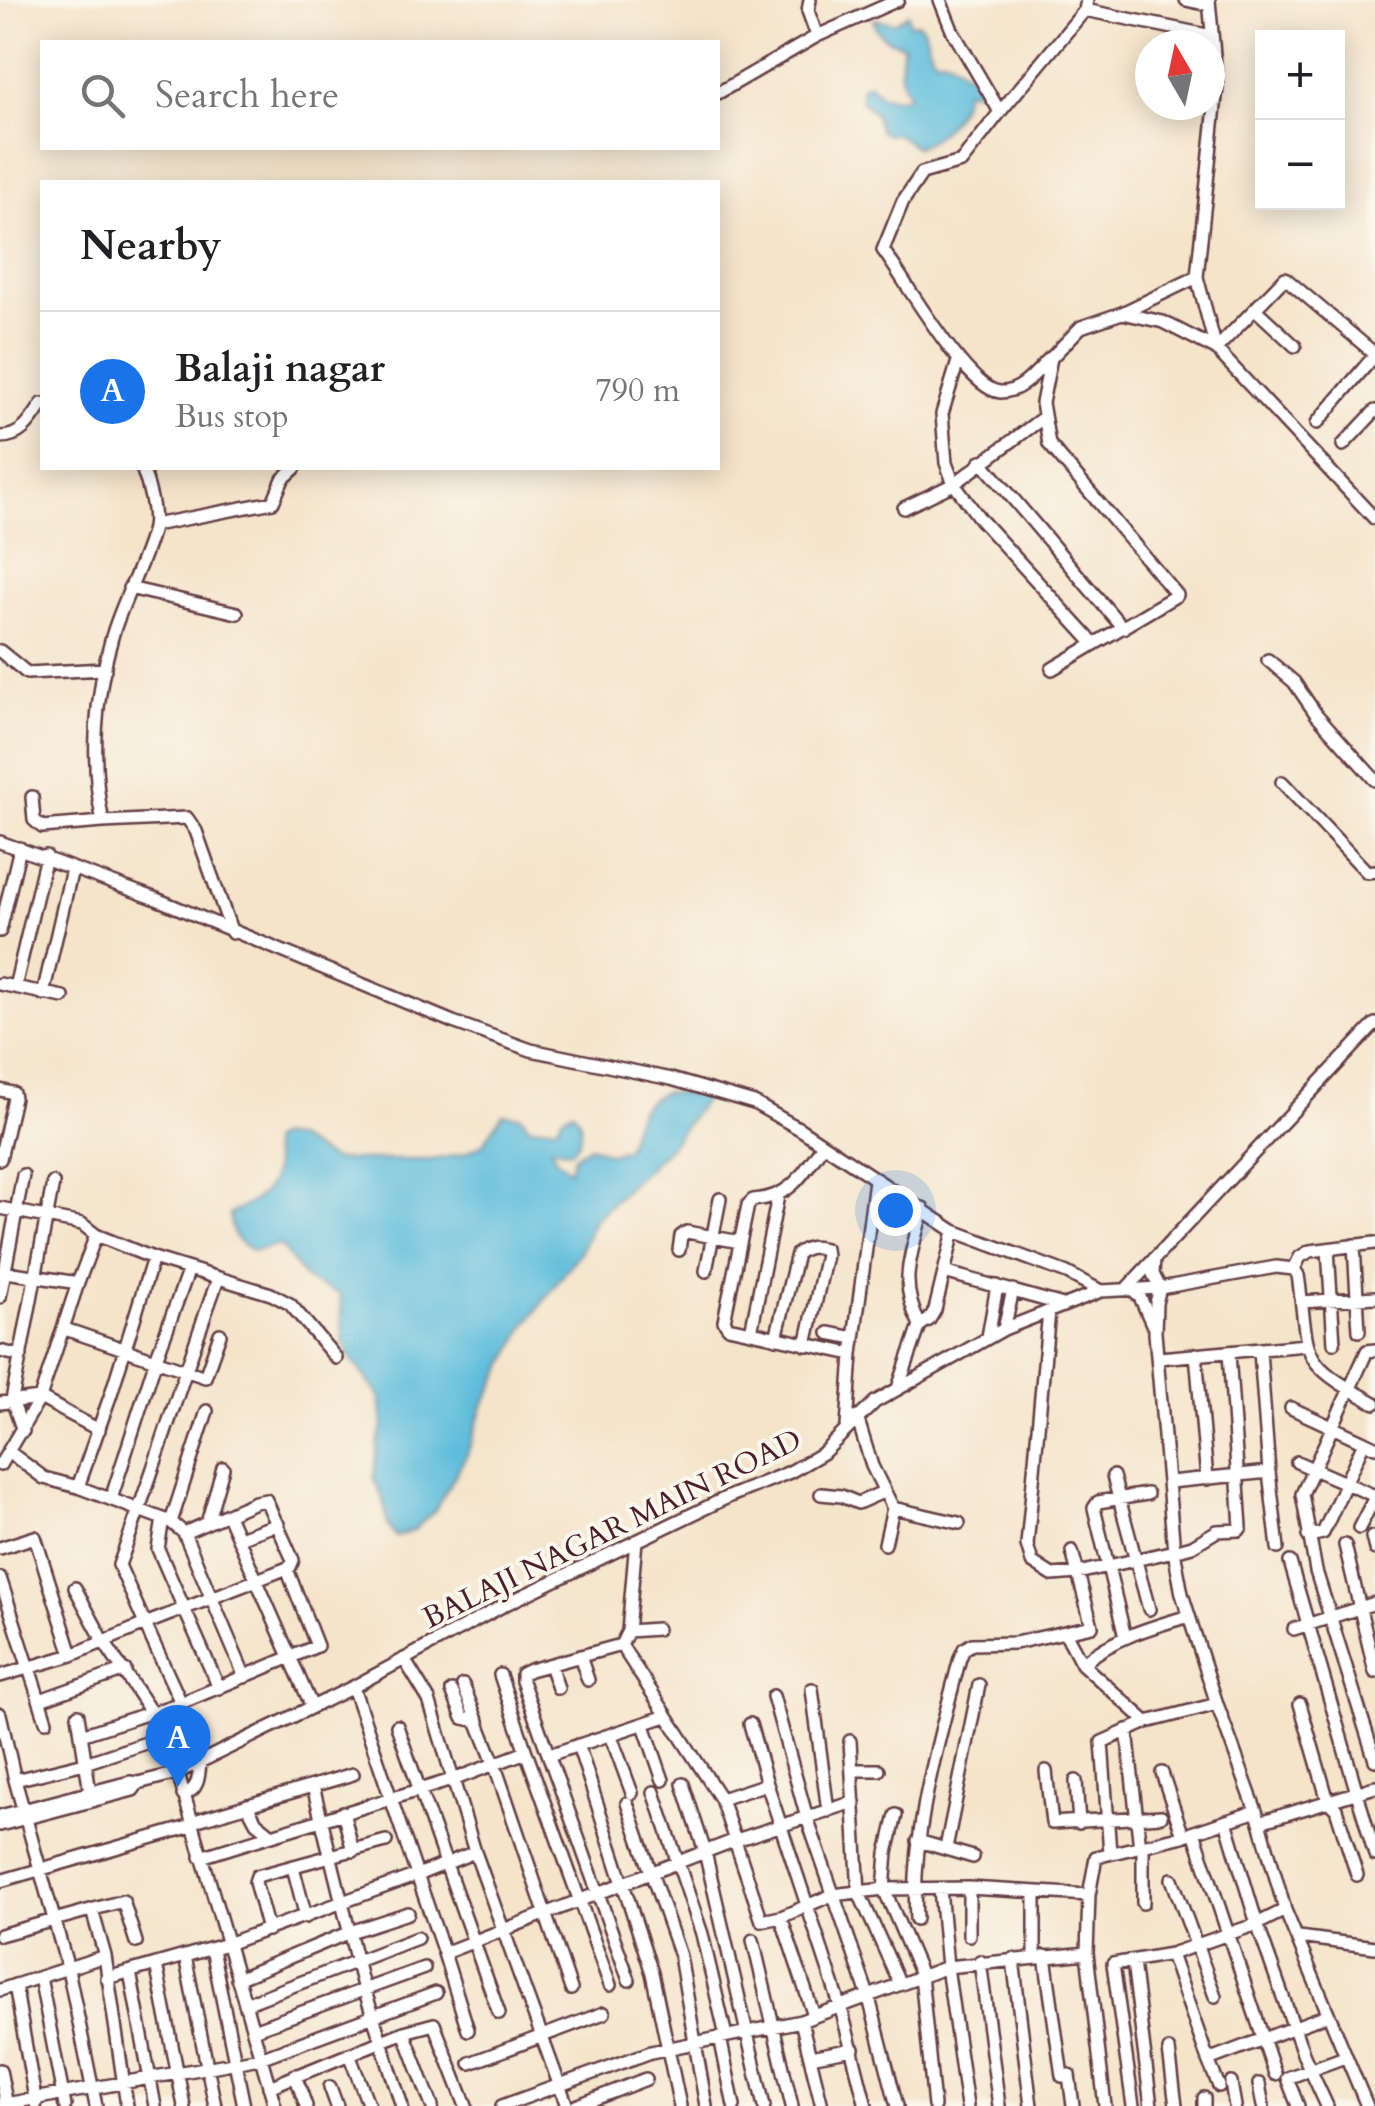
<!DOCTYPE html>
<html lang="en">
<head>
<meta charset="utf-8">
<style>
	:root { --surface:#fff; --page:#f2f2f2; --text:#202124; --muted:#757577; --line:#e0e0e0; --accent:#1a73e8 }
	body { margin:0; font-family:Cardo,serif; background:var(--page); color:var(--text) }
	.controls { position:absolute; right:30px; top:30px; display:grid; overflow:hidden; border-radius:0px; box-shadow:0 5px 25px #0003 }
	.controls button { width:90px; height:90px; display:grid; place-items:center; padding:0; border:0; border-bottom:2px solid var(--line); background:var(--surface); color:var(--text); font:50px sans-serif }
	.compass { position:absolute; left:1135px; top:30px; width:90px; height:90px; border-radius:50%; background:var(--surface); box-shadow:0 5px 25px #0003; rotate:351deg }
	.you { position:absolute; left:895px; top:1210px; width:35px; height:35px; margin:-25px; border:8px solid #fff; border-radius:50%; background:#1a73e8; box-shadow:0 0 0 15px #1a73e833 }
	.badge { display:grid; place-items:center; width:65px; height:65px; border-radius:50%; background:var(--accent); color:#fff; font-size:32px; font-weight:700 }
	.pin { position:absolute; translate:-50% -82px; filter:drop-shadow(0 2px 5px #0008) }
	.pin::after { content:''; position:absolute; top:52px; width:35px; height:30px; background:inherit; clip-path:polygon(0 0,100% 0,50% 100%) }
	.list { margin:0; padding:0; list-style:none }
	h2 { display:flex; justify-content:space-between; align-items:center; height:130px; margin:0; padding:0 40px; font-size:42px }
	h2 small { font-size:32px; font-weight:400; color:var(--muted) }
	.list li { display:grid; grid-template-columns:65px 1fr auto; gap:30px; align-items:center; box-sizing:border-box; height:160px; padding:0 40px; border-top:2px solid var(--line) }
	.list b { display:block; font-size:38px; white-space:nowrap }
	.list p { margin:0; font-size:32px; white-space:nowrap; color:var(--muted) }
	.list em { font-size:32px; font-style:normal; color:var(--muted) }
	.icon { flex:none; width:55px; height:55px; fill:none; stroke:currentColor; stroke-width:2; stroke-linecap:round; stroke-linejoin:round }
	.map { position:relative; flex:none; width:1375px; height:2106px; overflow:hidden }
	.search { position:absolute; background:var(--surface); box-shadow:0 5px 25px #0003; left:40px; top:40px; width:680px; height:110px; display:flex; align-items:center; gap:25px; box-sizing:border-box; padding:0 35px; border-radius:0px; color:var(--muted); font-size:38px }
	.panel { position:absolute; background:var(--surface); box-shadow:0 5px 25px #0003; left:40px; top:180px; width:680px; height:290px; border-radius:0px }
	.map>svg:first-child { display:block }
</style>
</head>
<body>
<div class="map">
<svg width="1375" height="2106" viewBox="0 0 1375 2106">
	<rect width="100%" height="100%" fill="#fbf7ec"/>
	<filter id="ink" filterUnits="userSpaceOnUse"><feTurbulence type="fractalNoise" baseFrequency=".01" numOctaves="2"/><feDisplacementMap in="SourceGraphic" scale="20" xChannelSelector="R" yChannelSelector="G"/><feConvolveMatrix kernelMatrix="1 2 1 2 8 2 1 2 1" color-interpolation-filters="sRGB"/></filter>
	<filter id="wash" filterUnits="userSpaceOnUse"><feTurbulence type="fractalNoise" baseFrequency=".0048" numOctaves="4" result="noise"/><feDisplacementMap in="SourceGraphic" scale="40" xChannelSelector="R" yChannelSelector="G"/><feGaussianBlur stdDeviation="2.25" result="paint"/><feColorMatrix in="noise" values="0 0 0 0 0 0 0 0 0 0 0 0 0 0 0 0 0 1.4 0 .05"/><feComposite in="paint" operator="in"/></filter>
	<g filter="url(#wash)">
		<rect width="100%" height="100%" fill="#f4e4ca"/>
		<path fill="#5ebddc" stroke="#546e84" stroke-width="2.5" d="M908,14L910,24L918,23C930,32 925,47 935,58C958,57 955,70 971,74L978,89L972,92L965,90C962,114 939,139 916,147L895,133L888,135L880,131L874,113L861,100L862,86L869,84L881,96L903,98L908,94C898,78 900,63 903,45C889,41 875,35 874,19L894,23Z
			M665,1092L699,1095L704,1096V1100L669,1147L594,1220L581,1251L525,1326L483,1406L467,1454L435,1510L413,1531L396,1537L388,1526L384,1501L374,1478L378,1443L383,1426L380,1397L350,1357L343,1338L340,1294L306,1280L280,1245L254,1251C236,1242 230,1235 230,1214C250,1203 274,1193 274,1166C274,1158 270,1150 271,1141L278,1137L295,1139L333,1160H432L463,1154L483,1144L503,1114L521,1116L530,1127L558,1126L562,1117L573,1111C584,1122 583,1140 571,1151L550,1147L557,1160L570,1170L574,1156L590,1146L610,1154L626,1149C636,1120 634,1105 665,1092Z"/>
	</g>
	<g filter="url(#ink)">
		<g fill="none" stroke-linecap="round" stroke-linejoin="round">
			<g stroke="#643d43" stroke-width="16">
				<path id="minor" d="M810,0L808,11L817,36
					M940,0L952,30L1000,112L1085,10L1087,0
					M1186,0L1209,5
					M1085,10L1212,36
					M718,93L817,36L898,0
					M1000,112L961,162L922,173L903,201L883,250C904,278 967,390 1000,392C1021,393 1037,371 1050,358
					M1197,277L1217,87L1209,0
					M1255,309L1295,346
					M1122,313L1197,277L1216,349
					M1216,349L1285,278L1375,354
					M958,361L942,414L946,463L954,484L980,519L1094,644
					M1317,423L1375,355
					M0,437C22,437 31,421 42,404
					M1343,445L1375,411
					M981,461L1123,628
					M142,468C148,483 156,512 153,528C144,564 122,601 112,637C95,696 90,762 103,822L187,818L196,831L232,933
					M904,508L954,484L1044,417
					M154,525L273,502L283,479L295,468
					M129,588L237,613
					M0,651L27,673L105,669
					M1268,660L1294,682L1316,714L1375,780
					M1052,669L1177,595L1049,444L1042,403L1051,358L1081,327L1122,313L1163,322L1216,349L1375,519
					M1282,782L1367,872L1375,871
					M32,797L34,820L42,827L103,822
					M0,842L154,898L453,1022L531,1050L671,1079L754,1103L800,1129L954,1231L1067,1273L1101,1291
					M0,931L20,848
					M0,984L63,997
					M15,987L46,856
					M43,994L72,869
					M0,1090L13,1093L14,1098L0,1159
					M823,1145C802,1175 792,1197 753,1200L748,1205L724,1321L728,1327L852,1354
					M0,1208L82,1224L96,1235L153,1258L271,1294L290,1304L336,1358
					M1375,1243L1310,1251L1300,1257L1294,1269L1298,1275C1310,1358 1296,1361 1375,1403
					M1354,1245L1359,1331
					M1328,1249L1334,1343
					M679,1250L681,1236L687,1232L740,1242
					M1154,1259L1153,1274L1160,1288L1156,1303L1155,1333L1174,1551L1182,1594L1217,1704L1260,1822L1285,1910L1367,2106
					M0,1271L78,1283L96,1235
					M706,1271L720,1199
					M944,1272L1063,1305
					M0,1297L23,1175
					M1302,1302L1375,1297
					M1049,1311L1027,1545L1032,1562L1052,1575L1078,1573L1174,1551L1192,1546L1217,1531L1239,1530L1241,1527L1229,1353
					M1152,1324L1140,1297L1128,1287L1375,1024
					M920,1325C897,1281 912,1254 923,1208
					M65,1329L205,1377L220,1334
					M1004,1329L1013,1290
					M751,1332L778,1196
					M829,1333L854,1338
					M988,1337L997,1286
					M776,1338L797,1254C807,1246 814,1246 825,1249L826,1255L806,1345
					M1375,1350L1367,1351L1302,1494L1316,1571L1375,1760
					M0,1351L21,1356
					M1260,1351L1269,1472L1278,1548
					M1196,1354L1207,1479
					M1159,1358L1306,1345
					M898,1388L920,1325L929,1320L935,1310L954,1231
					M0,1403L40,1398L99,1430
					M1291,1408L1375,1447
					M857,1417L872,1466L893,1508L959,1523
					M847,1427L852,1354L875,1180
					M23,1431L12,1400L53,1183
					M9,1452L44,1478L78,1487L171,1522L184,1533L255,1502L266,1500L293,1560L290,1567L145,1624L119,1565C154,1471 183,1374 218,1279
					M1297,1462L1375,1496
					M0,1465L40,1398L78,1283
					M1113,1476L1149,1609
					M1170,1482L1269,1472
					M78,1487L111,1394L153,1258
					M821,1494L841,1496L858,1503L883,1492
					M111,1499L156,1359L189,1269
					M228,1515L312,1707
					M163,1519L158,1549L219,1688
					M171,1522L207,1411
					M207,1523L223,1468
					M1359,1528L1375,1497
					M184,1533L245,1677
					M1308,1536L1323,1533L1364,1442
					M1372,1537L1375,1549
					M239,1538L278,1524
					M885,1544L893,1508
					M1345,1545L1375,1672
					M0,1548L35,1537L72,1655
					M1290,1562L1375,1855
					M0,1578L46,1721
					M75,1588L104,1642L167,1736L275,2106
					M1294,1629L1375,1603
					M628,1631L657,1629
					M1066,1634L1082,1664L1147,1722
					M1125,1637L1094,1508L1098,1502L1147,1494
					M621,1645L628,1631L636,1541
					M580,1656L588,1680
					M404,1659L429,1700L475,1852L567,2106
					M1082,1664C1113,1638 1151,1627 1189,1616
					M550,1665L558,1688
					M0,1676L72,1655L145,1624L181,1703L81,1735
					M463,1685L494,1763L571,1989
					M353,1687L417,1875L475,1852
					M812,1689L828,1811
					M452,1691L463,1718L478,1721
					M773,1696L807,1818L869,1998L897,2106
					M40,1700L125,1670
					M181,1703L317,1646L287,1569
					M1300,1704L1328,1801L1336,1809L1357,1875
					M0,1714L15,1780L68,1969L96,2106
					M78,1715L90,1792
					M750,1724L767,1784
					M644,1725L663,1780
					M397,1726L499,2013
					M1127,1730L1140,1848
					M611,1736L632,1793
					M850,1741L859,1893L900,1984
					M578,1745L652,1973L680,2106
					M526,1752L610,1985
					M549,1755L666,1716
					M852,1770H879
					M1046,1771L1052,1823L1161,1816
					M1162,1773L1183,1836
					M15,1780L85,1763L167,1736
					M1076,1781L1079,1823
					M683,1784L705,1852L764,2106
					M313,1786L361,1979L402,2106
					M654,1792L702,1934L726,2036
					M183,1795C199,1790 199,1776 200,1761
					M721,1799L767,1784L841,2008L866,2106
					M627,1803L680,1956L706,2106
					M247,1805L256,1822L272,1835L455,1779L526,1752L500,1675
					M343,1812L353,1851
					M896,1815L887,1853L884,1889L921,1975L934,2106
					M0,1816L130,1782L138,1783
					M1226,1821L1257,1924L1304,2056L1327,2106
					M191,1822L353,1774
					M1260,1822L1375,1787
					M0,1825L133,1790L138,1783L177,1773L353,1687L508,1603L728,1497L790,1472L823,1453L875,1402L1004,1329L1101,1291L1160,1288L1276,1267L1294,1269
					M1194,1832L1275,2074
					M918,1841L973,1857
					M946,1848L979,1685
					M1110,1853L1102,1742L1147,1722L1217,1704
					M201,1857L272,1835
					M293,1867L306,1917
					M1172,1879L1215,1996
					M0,1881L192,1826
					M969,1888V1935
					M1035,1892V1957
					M1143,1903V1847
					M92,1910L105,1956L127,2106
					M1285,1910L1257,1924L1171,1954L1208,2060L1327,2015
					M781,1917L814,2016
					M916,1919C911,1830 938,1744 960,1658L964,1649L972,1644L1015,1643L1092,1626L1072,1551
					M268,1930L255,1882L257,1876L386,1841
					M0,1935L123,1901L136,1942
					M1299,1937L1375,1947
					M753,1940L792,2106
					M212,1949L244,2106
					M444,1953L468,2030
					M1087,1953L1105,2106
					M185,1956L215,2106
					M1045,1956L1062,2076L1069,2075L1073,2106
					M1013,1959L1031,2106
					M980,1961L999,2106
					M1133,1962L1151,2106
					M156,1964L184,2106
					M130,1972L155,2106
					M40,1977L65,2106
					M107,1978L227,1944L417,1875L444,1953L733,1841L854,1802
					M237,1979L350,1932L408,1913
					M629,1980L522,1681V1674L530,1670L621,1645L721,1799L762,1921L781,1917L832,1895L884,1889L969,1888L1089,1895L1096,1857L1179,1837L1254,1812
					M15,1985L36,2104
					M0,1990L105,1956
					M245,2004L417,1938
					M801,2021L822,2106
					M253,2030L424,1968
					M404,2032L432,2106
					M720,2037L734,2106
					M1169,2050L1176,2106
					M349,2054L369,2106
					M810,2057L853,2049
					M1208,2060L1219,2086
					M470,2063L604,2013
					M0,2070L7,2106
					M295,2075L306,2106
					M1231,2083L1235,2106
					M1259,2084L1263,2106
					M269,2087L404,2032L434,2024L466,2106
					M330,2087L337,2106
					M1204,2098V2106
					M0,2105L260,2058L436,1993
					M502,2106L651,2052L801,2021L947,1967L940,1889
					M576,2106L646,2079
					M967,2106L947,1967L1087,1953L1089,1895
					M1133,2106L1113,1964L1171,1954
					M1298,2106L1287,2078L1345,2057"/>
			</g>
			<use href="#minor" stroke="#fff" stroke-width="11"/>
		</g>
	</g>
	<g text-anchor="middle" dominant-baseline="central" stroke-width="8" stroke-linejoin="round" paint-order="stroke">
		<g font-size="30" fill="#4a1f2b" stroke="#fbf7ec">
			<text transform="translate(612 1529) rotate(-26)">BALAJI NAGAR MAIN ROAD</text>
		</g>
	</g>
</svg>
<div class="controls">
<button>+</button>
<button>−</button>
</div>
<svg class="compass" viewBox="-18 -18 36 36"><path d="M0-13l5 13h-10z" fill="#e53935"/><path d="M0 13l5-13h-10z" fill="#757577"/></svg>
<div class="you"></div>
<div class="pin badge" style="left:178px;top:1787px">A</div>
<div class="search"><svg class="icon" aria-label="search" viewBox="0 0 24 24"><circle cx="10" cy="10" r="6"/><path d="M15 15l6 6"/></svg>Search here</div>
<section class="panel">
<h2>Nearby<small></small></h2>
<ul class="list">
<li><span class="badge">A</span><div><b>Balaji nagar</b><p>Bus stop</p></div><em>790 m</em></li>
</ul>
</section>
</div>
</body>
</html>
